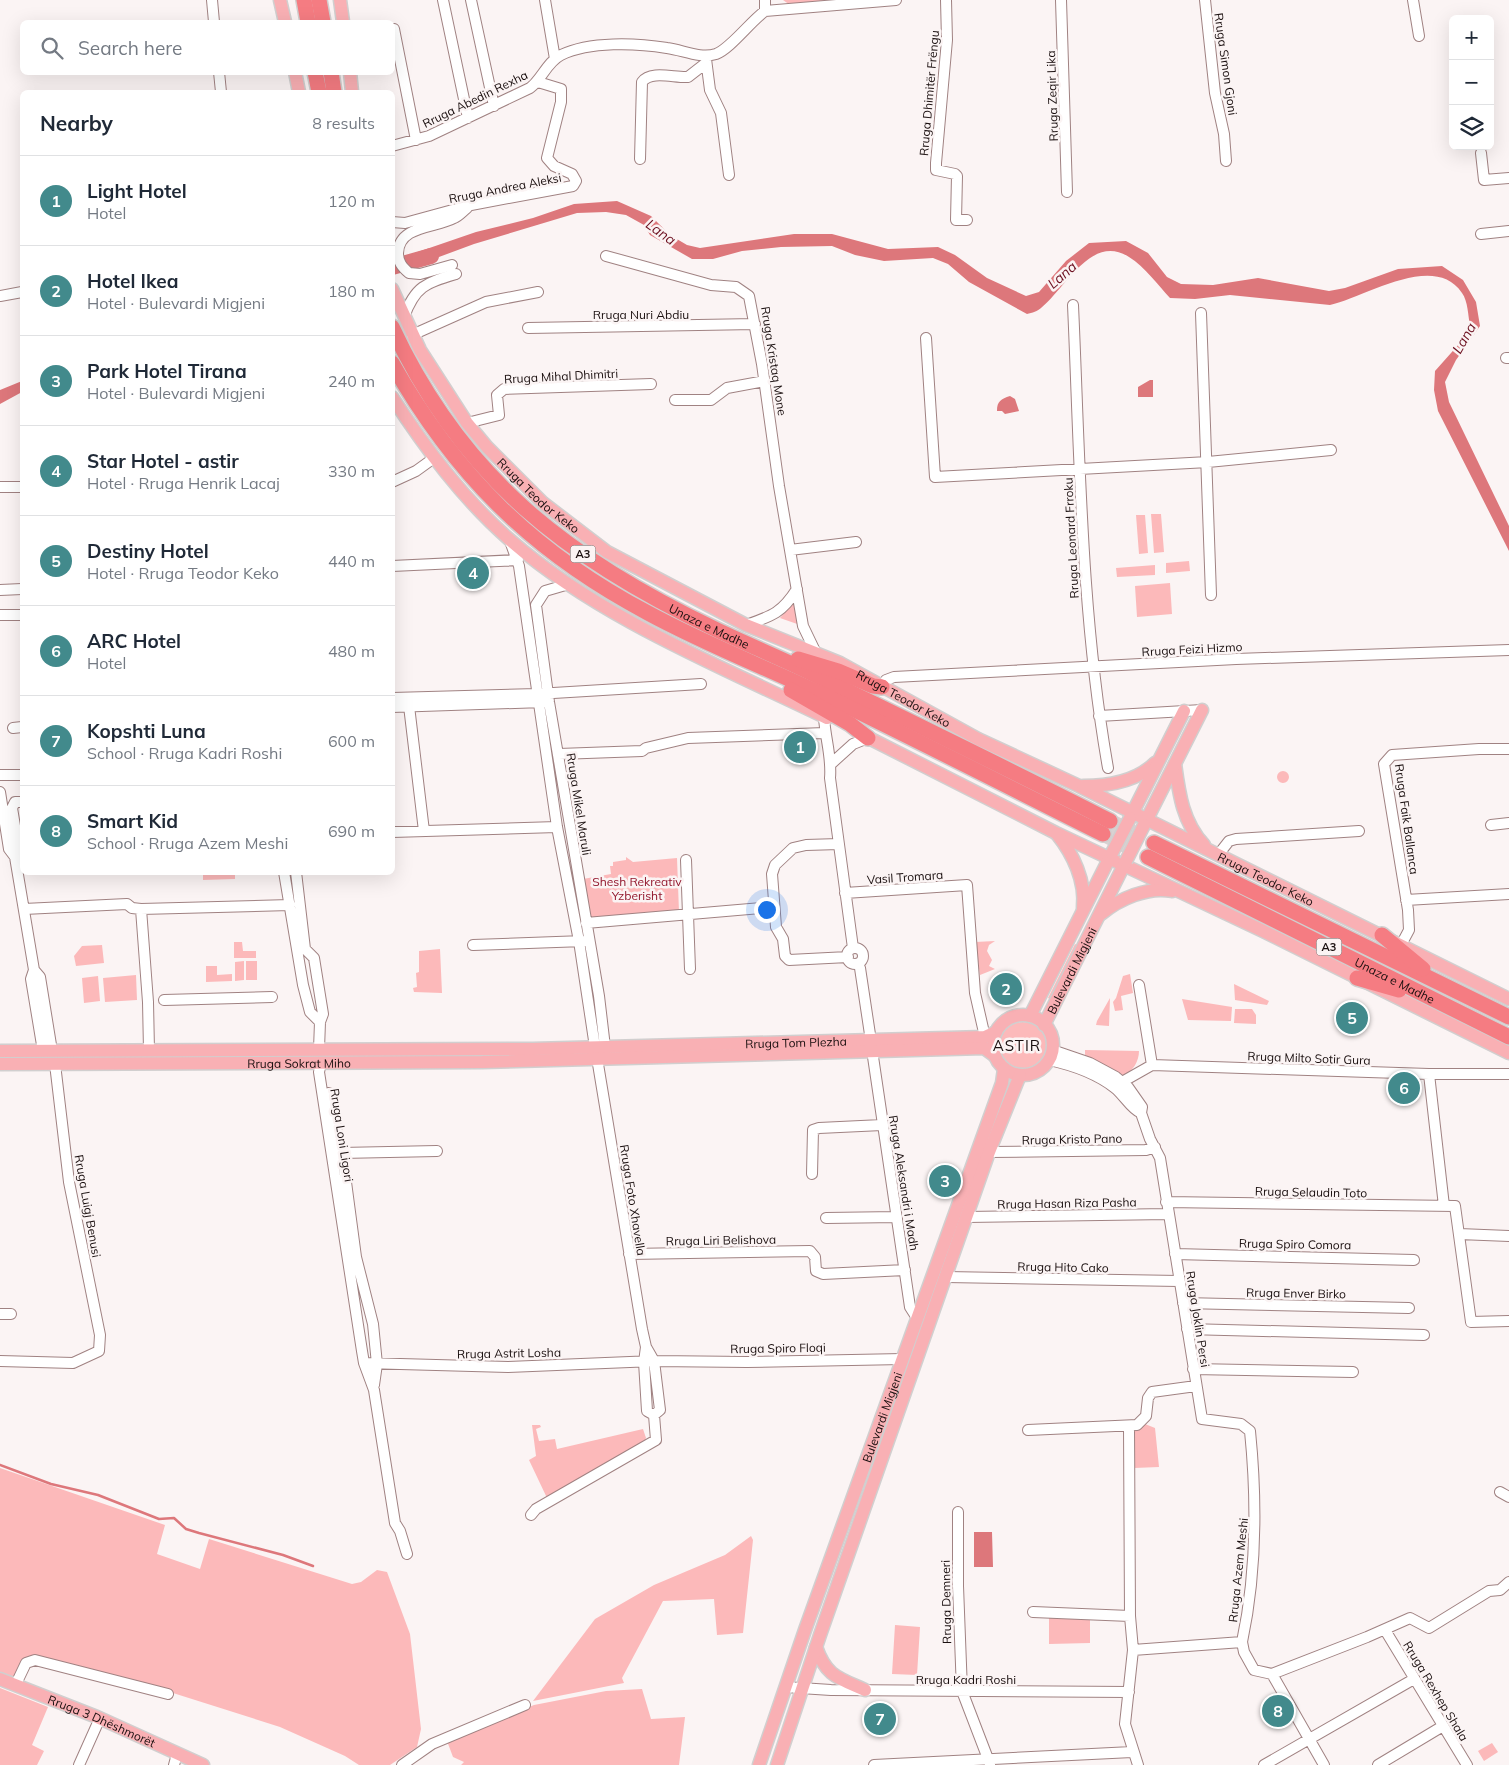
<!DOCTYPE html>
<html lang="en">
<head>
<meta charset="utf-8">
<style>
	:root { --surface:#fff; --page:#f2f2f3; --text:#1f2937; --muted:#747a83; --line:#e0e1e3; --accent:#428a8c }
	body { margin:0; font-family:Mulish,sans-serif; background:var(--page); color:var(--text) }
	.controls { position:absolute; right:15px; top:15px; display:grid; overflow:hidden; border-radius:8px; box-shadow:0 5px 20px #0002 }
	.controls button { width:45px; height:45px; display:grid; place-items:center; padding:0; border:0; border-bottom:1px solid var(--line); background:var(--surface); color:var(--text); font:25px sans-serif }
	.you { position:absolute; left:766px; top:909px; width:18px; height:18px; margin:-12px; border:4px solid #fff; border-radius:50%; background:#1a73e8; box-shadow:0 0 0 8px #1a73e833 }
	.badge { display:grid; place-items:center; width:32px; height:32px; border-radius:50%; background:var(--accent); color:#fff; font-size:16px; font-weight:700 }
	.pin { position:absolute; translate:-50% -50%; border:2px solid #fff; box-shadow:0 1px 5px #0006 }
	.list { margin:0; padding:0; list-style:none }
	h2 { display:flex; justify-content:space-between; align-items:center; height:65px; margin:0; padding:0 20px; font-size:21px }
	h2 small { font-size:16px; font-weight:400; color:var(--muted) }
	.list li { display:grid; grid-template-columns:32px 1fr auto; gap:15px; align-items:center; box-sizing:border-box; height:90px; padding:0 20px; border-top:1px solid var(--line) }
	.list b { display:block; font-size:19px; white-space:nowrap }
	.list p { margin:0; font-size:16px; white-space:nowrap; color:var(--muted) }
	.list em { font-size:16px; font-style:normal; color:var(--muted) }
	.icon { flex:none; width:28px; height:28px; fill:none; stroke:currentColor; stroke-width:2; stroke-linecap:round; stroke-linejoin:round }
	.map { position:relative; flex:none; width:1509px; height:1765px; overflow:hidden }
	.search { position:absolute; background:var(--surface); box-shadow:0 5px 20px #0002; left:20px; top:20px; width:375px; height:55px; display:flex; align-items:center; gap:12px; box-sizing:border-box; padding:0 18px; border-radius:8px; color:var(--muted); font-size:19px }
	.panel { position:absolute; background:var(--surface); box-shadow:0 5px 20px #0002; left:20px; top:90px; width:375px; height:785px; border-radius:8px }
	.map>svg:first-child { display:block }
</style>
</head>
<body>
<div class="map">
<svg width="1509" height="1765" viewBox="0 0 1509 1765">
	<rect width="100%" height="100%" fill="#fbf4f4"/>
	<path fill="#fcb9ba" d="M783,0H836L790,5Z
		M1151,514H1161L1164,552L1154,553Z
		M1136,515H1145L1148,553L1139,554Z
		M1189,561L1190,571L1166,573V563Z
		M1155,565V575L1117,577L1116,568Z
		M1170,583L1172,614L1137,617L1135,586Z
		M797,598L800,625L780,618Z
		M1277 777a6 6 0 1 1 12 0a6 6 0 1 1-12 0Z
		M626,857L633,862L677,858L679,912L593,918L589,915L583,879L611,874L610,866H613V862L626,860Z
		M217,873H235V879L203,880V875H217Z
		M995,941L989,945L987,951L992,960L989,966L995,969L980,975L975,942Z
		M234,942H242L243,951H256V958H234Z
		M1075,944L1079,946L1052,1000L1048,998Z
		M102,945L104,963L76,966L74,956L82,946Z
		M440,949L442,993L414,992L413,988L417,987L416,973L419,972V951Z
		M244,961V980L235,981V962Z
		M246,961H257V980H246Z
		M206,966H217V975L232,974V981L206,982Z
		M1130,974L1133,993L1121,996L1123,1010L1115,1011L1113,1002L1116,998L1123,976Z
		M136,975L137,1000L105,1002L103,978Z
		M98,976L100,1001L84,1003L82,978Z
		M1234,984L1269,1001L1267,1005L1235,1000Z
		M1110,998L1109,1026L1096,1025L1097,1021Z
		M1182,999L1232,1007L1231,1021L1188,1020Z
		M1235,1009H1252L1256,1015V1024L1234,1023Z
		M999 1046a24 24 0 1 1 48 0a24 24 0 1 1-48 0Z
		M1085,1050L1139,1051C1139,1061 1133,1072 1123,1075L1085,1055Z
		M1145,1424L1155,1428L1159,1467L1134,1468V1431Z
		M532,1425H540L541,1427L536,1429L539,1441L555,1439L557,1449L643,1429L646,1438L642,1446L547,1498L529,1460L536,1456Z
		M0,1468L165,1525L157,1554L200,1569L209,1539L352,1584L361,1582L377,1570L387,1572L410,1634L421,1729L417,1747L390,1765H359L345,1756L280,1727L173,1693L22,1661L14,1679L0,1674Z
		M751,1536L753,1540L743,1633L717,1635L714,1599L663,1601L622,1678L624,1683L533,1701L595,1619L654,1585L725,1555Z
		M1049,1617H1090V1643L1049,1644Z
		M895,1625L920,1627L917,1675L892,1674Z
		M0,1688L48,1707L32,1745L44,1751L37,1765H0Z
		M642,1689L651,1719L685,1717L679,1765H461L464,1762L453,1757L447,1741L534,1705L606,1691Z
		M1492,1743L1498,1752L1484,1761L1478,1751Z"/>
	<path fill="#dd777b" d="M617,201L651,216L670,235L687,245L700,248L794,234H832L888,249L938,247L955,255L987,278L1026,296L1039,292L1066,261L1089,243L1126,241L1148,253L1167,277L1181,284L1213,285L1258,278L1329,291L1345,288L1398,269L1442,266L1463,280L1476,302L1480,326L1456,360L1445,382L1449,402L1509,526V551L1438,411L1434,390L1435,371L1459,344L1470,326C1468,316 1468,301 1462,293C1434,251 1364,298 1330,305L1230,295L1195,299L1170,298C1158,285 1145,267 1129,257C1091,233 1065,289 1041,308C1038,311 1032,313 1027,314L969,282L948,264L933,258L884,261L855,255L832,246L781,247L742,251L713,259H692L650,235L644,225L626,215L606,212L577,213L474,244L412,267L409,255L476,232L533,218L574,204Z
		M1150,380H1153V397H1138V387Z
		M22,381V392L0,404V390Z
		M1010,396L1015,399L1019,411L1005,414L1002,411H997C997,401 1001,399 1010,396Z
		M974,1532H992L993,1567H974Z"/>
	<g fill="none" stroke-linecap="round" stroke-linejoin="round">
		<path stroke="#dd777b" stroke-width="2.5" d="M0,1465L51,1484L98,1495L159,1519L174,1518L186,1529L199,1533L283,1555L313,1566"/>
		<path stroke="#dd777b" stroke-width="16" d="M392,267L431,256"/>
		<path stroke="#d9d2d2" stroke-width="15" stroke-dasharray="15 8" stroke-linecap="butt" d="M1110,821L1154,843
			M1103,834L1148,857"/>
		<g stroke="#a08282" stroke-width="12">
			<path id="minor" d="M212,0L214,22
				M443,0L468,118
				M471,0L494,106
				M545,0L555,59
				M946,0L947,40L936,163V170L955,174L957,176L956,220H967
				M1061,0L1067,192
				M1205,0L1215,93L1224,134L1226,161
				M1413,0L1419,36
				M765,11L896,0
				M765,11V0
				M394,29L416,140
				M706,59L710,90L721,113L729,175
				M219,72L221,92
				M392,146L429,136L530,88C542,79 547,62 561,55C590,41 636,43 667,48C683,50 700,59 716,54C730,49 750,22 765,11
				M1481,153L1484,180L1509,178
				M640,159L642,82C651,70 674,78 688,77L706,63
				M392,222L405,223L471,205L573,186L576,181L572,174L554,166L547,158L561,102V89L538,82
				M1481,234L1509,231
				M606,256L711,285L736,287L749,296L762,364L779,486L803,626L815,651
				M452,265L420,274L409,273C402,267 398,262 398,253C399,225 436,228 454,218C459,216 463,211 467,208
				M0,296L22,292
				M1073,305C1080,460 1081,615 1108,768
				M1201,313L1211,595
				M404,317C415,286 426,283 456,274
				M528,328L755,324
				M412,335L486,302L538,292
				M926,338L935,477L1208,462L1331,450
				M1506,358H1509
				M675,400H711L727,388L765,381
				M467,423L499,415L497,395L504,389L651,384
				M392,482L416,471L434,458
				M0,487H22
				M510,541L519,566L557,827L579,941L595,1047
				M790,550L856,542
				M392,566L518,560
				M569,584L545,591L536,605L549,702L599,996L605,1047
				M0,590L22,589
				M0,615H22
				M746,625C772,616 782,613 797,589
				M882,687L886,680L894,677L1236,659L1509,650
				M392,698L537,694L701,684
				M409,706L424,831
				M392,707L543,702
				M1099,716L1202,710
				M824,717C825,738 832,757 830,778L853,948
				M13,728L22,727
				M559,754L642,751L646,748L688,738L825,733
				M832,763L853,744L868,738
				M0,775H22
				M0,792L9,849L15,857L34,970L31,979L43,1051
				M1491,825L1509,823
				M392,832L557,827
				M839,844L806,845L793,848L775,865L772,874L776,927L783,939L785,956L789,960L848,957
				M1218,855L1229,841L1236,839L1359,831
				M15,857L19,850L12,808L15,802H22
				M686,860L690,969
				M284,872L303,985L310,1012L320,1022
				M296,872L305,949L314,958L323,1014L320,1022L319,1049
				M845,893L967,885L975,993L985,1037
				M1406,900L1509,894
				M24,909L127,904L132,908L141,909L290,905
				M141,909L148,1002L149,1050
				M586,923L774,907
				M473,945L584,941
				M1401,945L1409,930L1408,910L1384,764L1392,755L1479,749H1509
				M847 956a8 8 0 1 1 16 0a8 8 0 1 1-16 0Z
				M860,968L871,1041
				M34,970L40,977L52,1051
				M1139,985L1152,1065
				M164,1000L272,997
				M872,1050L910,1307L917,1318
				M1052,1050L1090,1063L1116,1077L1128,1087L1142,1107L1141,1113L1150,1139L1160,1158L1202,1419L1241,1424L1250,1431C1257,1501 1257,1572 1242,1642L1244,1652L1254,1670L1272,1674L1324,1765
				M597,1058L642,1329L646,1347L654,1361L660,1410L654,1415L647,1411L644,1362L646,1347
				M1049,1060C1072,1065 1096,1073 1115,1088C1124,1095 1131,1109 1141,1113
				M321,1063L319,1072L362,1351L364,1363L374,1390L395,1523L400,1531L407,1554
				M1429,1074L1444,1206
				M1116,1089L1122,1082L1152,1065L1429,1074H1509
				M329,1093L344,1167L356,1257L373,1324L377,1364L374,1385
				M989,1152L1146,1150L1155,1147
				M341,1153L437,1151
				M812,1174L813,1130L819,1128L882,1125
				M1166,1202L1455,1206L1471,1322L1509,1321
				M967,1217L1168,1214
				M826,1218L897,1217
				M1459,1234L1509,1236
				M629,1254L810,1251L815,1257L816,1271L823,1274L905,1270
				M1175,1254L1414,1260
				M946,1277L1179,1281
				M1183,1303L1409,1308
				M0,1314H11
				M1187,1329L1424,1335
				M0,1361L73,1363L99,1351L100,1335L69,1182L55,1064
				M364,1363L508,1367L654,1361L747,1362L903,1359
				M1193,1369L1353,1372
				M1129,1426L1130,1616L1133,1650L1125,1724L1138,1765
				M1028,1430L1137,1425L1146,1416L1148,1398L1152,1392L1196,1386
				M1500,1492L1509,1497
				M958,1512V1586L962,1691L990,1764
				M531,1515L536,1509L656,1440L654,1415
				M1033,1612L1130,1616
				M1385,1630L1467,1765
				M1133,1650L1242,1642
				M1272,1674L1367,1637L1410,1618L1429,1628L1489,1591L1500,1590L1509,1582
				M16,1684L26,1663L35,1660L168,1694
				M785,1687L831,1690L1129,1692
				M79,1765L100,1718
				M174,1765L177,1754
				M402,1765L432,1744L525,1705
				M874,1765L1132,1752
				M1264,1765L1414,1679
				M1378,1765L1443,1726"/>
		</g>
		<g stroke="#d1cfcf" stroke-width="15">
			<g id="major">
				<path d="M280,0L285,22"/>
				<path d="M340,0L343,22"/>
				<path d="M295,72L299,92"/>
				<path d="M350,72L352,92"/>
				<path id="s1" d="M392,289L420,350L467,423L487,447L543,503L607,552L746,625L840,663L978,739L1079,786L1509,999"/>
				<path d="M392,397C426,449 463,499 510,540C598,617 722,667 827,718"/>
				<path d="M861,734L1056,833L1261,930L1509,1053"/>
				<path d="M1175,764C1179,794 1183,823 1204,845"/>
				<path d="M1083,786C1109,786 1136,782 1155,763"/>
				<path d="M1130,818L1184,711"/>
				<path d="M1144,825L1202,710"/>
				<path d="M1057,834C1073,854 1086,881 1083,908"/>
				<path d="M1101,914C1119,899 1148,886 1172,891"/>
				<circle cx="1023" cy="1045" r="30"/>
				<path d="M1030,1016L1112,853"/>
				<path id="s2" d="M1044,1025L1126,861"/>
				<path id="s3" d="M0,1051L533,1049L985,1037L996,1032"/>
				<path id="s4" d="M0,1064L482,1062L984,1048L995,1056"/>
				<path d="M816,1647C826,1676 838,1678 865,1690"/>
				<path id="s5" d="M0,1679L97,1717L203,1765"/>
				<path id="s6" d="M759,1765L805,1630L1002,1083L1004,1069"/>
				<path d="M777,1765L820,1635L989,1152L1020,1075"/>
			</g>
		</g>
		<g stroke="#d1cfcf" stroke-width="18">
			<g id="highway">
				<path d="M304,0L308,22"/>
				<path d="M319,0L323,22"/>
				<path d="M315,72L319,92"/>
				<path d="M331,72L334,92"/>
				<path id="s7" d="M392,327C462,478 568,559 715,629C746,644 778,657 809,672C909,721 1011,770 1110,821"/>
				<path d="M392,363C455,475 534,553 648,613C705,644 767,668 826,696C919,741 1011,788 1103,834"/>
				<path d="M798,659L838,671L873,686L882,687"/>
				<path d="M791,690L850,724L868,738"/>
				<path d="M1154,843L1509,1017"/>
				<path id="s8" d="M1148,857L1509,1037"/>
				<path d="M1382,935L1423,969"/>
				<path d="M1357,978L1399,990"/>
			</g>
		</g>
		<use href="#minor" stroke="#fff" stroke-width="10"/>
		<use href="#major" stroke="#f9b0b4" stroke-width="12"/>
		<use href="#highway" stroke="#f57c82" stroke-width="15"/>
		<g stroke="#d1cfcf" stroke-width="15" stroke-linecap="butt">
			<path id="major-bridge" d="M1112,853L1130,818
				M1126,861L1144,825"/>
		</g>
		<use href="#major-bridge" stroke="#f9b0b4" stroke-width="12"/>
	</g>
	<g text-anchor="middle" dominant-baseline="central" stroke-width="5" stroke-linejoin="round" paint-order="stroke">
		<g fill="#fbf4f4" stroke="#5e5454" stroke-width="1">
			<rect x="570.5" y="545.5" width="25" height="17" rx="4"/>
			<rect x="1316.5" y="938.5" width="25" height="17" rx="4"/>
		</g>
		<g font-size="11" font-weight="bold" fill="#1a0f0f">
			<text x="583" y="554">A3</text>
			<text x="1329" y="947">A3</text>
		</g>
		<g font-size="12" fill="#1a0f0f" stroke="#fbf4f4">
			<text transform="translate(1226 64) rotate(82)">Rruga Simon Gjoni</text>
			<text transform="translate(929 93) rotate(-85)">Rruga Dhimitër Frëngu</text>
			<text transform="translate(1052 96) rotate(-92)">Rruga Zeqir Lika</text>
			<text transform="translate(475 99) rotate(-26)">Rruga Abedin Rexha</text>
			<text transform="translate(505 188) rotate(-11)">Rruga Andrea Aleksi</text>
			<text x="641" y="314">Rruga Nuri Abdiu</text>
			<text transform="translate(774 361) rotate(81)">Rruga Kristaq Mone</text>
			<text transform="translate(561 376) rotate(-3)">Rruga Mihal Dhimitri</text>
			<text stroke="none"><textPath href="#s1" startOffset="256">Rruga Teodor Keko</textPath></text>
			<text transform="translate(1071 538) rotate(-93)">Rruga Leonard Frroku</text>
			<text stroke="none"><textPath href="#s7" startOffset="446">Unaza e Madhe</textPath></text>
			<text transform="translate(1192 649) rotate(-3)">Rruga Feizi Hizmo</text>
			<text stroke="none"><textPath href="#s1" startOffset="676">Rruga Teodor Keko</textPath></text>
			<text transform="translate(579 804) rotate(81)">Rruga Mikel Maruli</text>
			<text transform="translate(1407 819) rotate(82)">Rruga Faik Ballanca</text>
			<text transform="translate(905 877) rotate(-4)">Vasil Tromara</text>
			<text stroke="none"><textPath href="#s1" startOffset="1081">Rruga Teodor Keko</textPath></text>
			<text stroke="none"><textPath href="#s2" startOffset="61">Bulevardi Migjeni</textPath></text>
			<text stroke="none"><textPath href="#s8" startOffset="276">Unaza e Madhe</textPath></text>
			<text stroke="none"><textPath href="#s3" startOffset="796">Rruga Tom Plezha</textPath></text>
			<text transform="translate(1309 1058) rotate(2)">Rruga Milto Sotir Gura</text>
			<text stroke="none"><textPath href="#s4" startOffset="299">Rruga Sokrat Miho</textPath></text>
			<text transform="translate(342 1135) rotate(81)">Rruga Loni Ligori</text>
			<text transform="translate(1072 1139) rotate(-1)">Rruga Kristo Pano</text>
			<text transform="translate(904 1183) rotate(81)">Rruga Aleksandri i Madh</text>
			<text transform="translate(1311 1192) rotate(1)">Rruga Selaudin Toto</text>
			<text transform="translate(633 1200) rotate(81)">Rruga Foto Xhavella</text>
			<text transform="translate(1067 1203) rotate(-1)">Rruga Hasan Riza Pasha</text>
			<text transform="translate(88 1206) rotate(80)">Rruga Luigj Benusi</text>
			<text transform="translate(721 1240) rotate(-1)">Rruga Liri Belishova</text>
			<text transform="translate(1295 1244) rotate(1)">Rruga Spiro Comora</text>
			<text transform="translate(1063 1267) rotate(1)">Rruga Hito Cako</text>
			<text transform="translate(1296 1293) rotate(1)">Rruga Enver Birko</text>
			<text transform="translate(1198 1319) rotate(81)">Rruga Joklin Persi</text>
			<text transform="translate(778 1348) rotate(-1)">Rruga Spiro Floqi</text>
			<text transform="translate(509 1353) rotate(-1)">Rruga Astrit Losha</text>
			<text stroke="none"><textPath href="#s6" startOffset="369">Bulevardi Migjeni</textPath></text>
			<text transform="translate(1238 1570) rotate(-84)">Rruga Azem Meshi</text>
			<text transform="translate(946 1602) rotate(-91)">Rruga Demneri</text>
			<text x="966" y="1679">Rruga Kadri Roshi</text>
			<text transform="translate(1436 1691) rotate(59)">Rruga Rexhep Shala</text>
			<text stroke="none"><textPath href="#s5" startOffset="110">Rruga 3 Dhëshmorët</textPath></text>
		</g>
		<g font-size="12" fill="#92172d" stroke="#fbf4f4">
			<text x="637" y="881">Shesh Rekreativ<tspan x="637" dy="14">Yzberisht</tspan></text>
		</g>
		<g font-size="14" font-style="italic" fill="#6c0f1f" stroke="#fbf4f4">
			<text transform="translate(661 232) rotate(36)">Lana</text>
			<text transform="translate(1062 275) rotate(-41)">Lana</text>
			<text transform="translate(1464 338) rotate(-60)">Lana</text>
		</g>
		<g font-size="15" letter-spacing="1" fill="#1a0f0f" stroke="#fbf4f4">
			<text x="1017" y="1045">ASTIR</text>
		</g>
	</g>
</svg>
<div class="controls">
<button>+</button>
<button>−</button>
<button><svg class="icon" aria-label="layers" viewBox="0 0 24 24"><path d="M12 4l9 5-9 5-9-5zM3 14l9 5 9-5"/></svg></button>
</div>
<div class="you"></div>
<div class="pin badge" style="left:800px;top:747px">1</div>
<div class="pin badge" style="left:1006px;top:989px">2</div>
<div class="pin badge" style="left:945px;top:1181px">3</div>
<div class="pin badge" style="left:473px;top:573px">4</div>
<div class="pin badge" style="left:1352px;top:1018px">5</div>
<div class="pin badge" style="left:1404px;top:1088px">6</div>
<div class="pin badge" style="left:880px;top:1719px">7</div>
<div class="pin badge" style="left:1278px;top:1711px">8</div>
<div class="search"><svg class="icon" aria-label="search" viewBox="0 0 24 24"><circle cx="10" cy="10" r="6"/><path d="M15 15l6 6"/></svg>Search here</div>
<section class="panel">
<h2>Nearby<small>8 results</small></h2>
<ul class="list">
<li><span class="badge">1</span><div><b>Light Hotel</b><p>Hotel</p></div><em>120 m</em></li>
<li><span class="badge">2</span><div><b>Hotel Ikea</b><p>Hotel · Bulevardi Migjeni</p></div><em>180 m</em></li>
<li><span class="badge">3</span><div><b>Park Hotel Tirana</b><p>Hotel · Bulevardi Migjeni</p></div><em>240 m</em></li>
<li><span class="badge">4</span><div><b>Star Hotel - astir</b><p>Hotel · Rruga Henrik Lacaj</p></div><em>330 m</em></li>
<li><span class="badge">5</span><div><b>Destiny Hotel</b><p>Hotel · Rruga Teodor Keko</p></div><em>440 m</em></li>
<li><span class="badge">6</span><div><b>ARC Hotel</b><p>Hotel</p></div><em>480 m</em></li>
<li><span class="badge">7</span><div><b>Kopshti Luna</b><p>School · Rruga Kadri Roshi</p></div><em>600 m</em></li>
<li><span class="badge">8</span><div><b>Smart Kid</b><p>School · Rruga Azem Meshi</p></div><em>690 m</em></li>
</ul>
</section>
</div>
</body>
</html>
